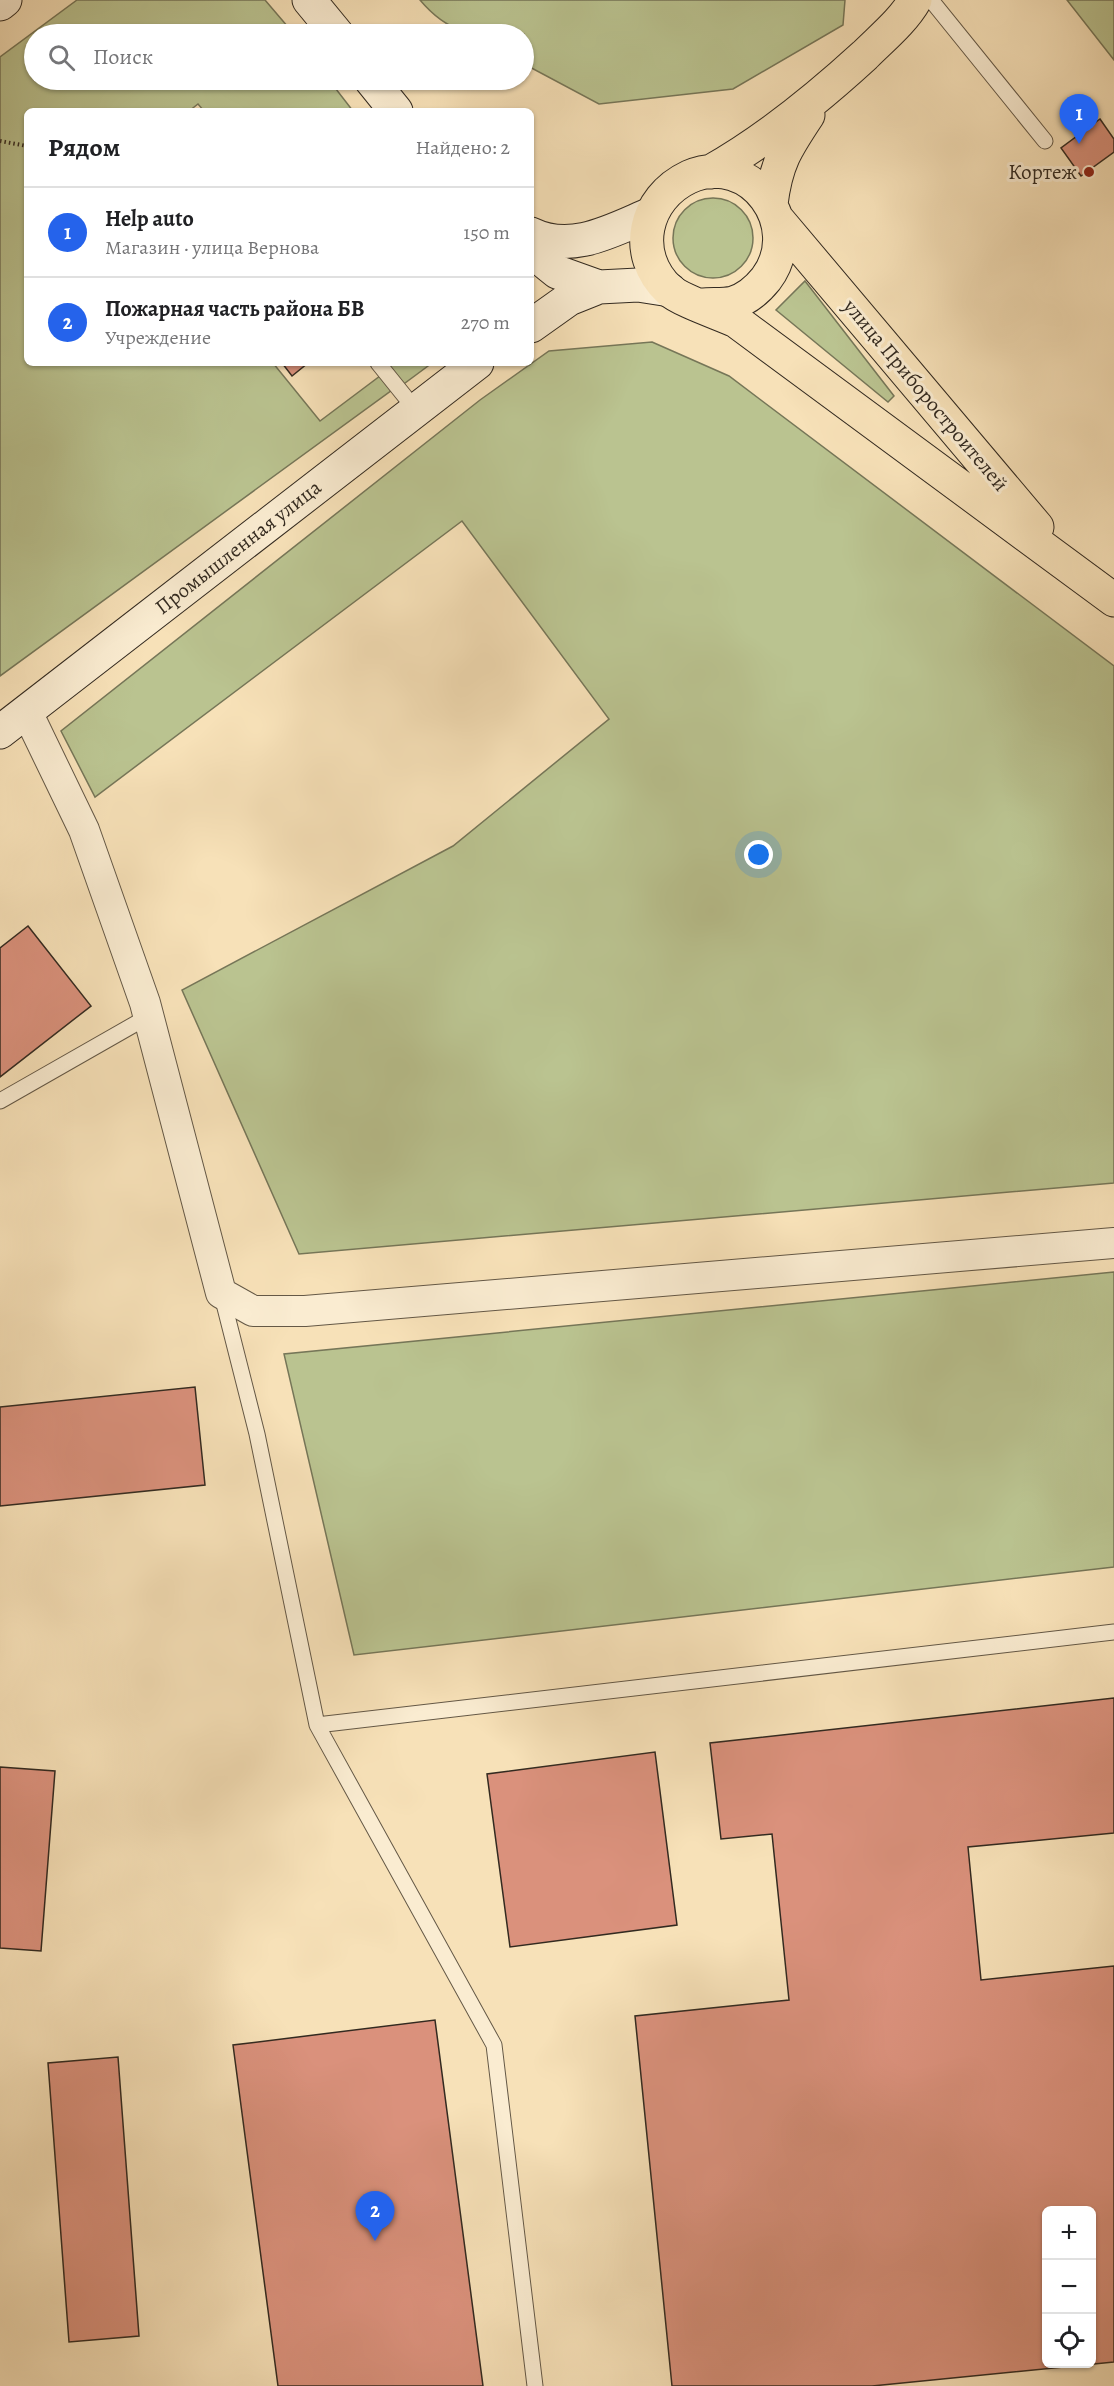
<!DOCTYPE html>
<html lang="ru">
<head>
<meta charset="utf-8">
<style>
	:root { --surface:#fff; --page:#f6f6f6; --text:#202124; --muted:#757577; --line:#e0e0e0; --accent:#2563eb }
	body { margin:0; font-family:Alegreya,serif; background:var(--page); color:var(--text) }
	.controls { position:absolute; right:18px; bottom:18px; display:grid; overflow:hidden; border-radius:9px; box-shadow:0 2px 4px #0004 }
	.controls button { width:54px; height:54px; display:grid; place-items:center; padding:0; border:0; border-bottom:2px solid var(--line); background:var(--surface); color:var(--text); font:30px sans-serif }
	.you { position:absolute; left:759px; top:855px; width:21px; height:21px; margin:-15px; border:4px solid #fff; border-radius:50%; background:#1a73e8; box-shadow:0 0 0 9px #1a73e833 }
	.badge { display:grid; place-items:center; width:39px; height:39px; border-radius:50%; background:var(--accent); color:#fff; font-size:20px; font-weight:700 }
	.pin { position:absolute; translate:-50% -50px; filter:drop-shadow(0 2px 3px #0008) }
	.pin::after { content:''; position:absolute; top:32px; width:21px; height:18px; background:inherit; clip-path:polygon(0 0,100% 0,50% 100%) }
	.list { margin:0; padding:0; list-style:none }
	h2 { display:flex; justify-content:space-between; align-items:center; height:78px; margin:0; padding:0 24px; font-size:26px }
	h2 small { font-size:20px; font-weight:400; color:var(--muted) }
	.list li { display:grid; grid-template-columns:39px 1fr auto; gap:18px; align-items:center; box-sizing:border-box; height:90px; padding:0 24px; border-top:2px solid var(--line) }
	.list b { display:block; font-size:22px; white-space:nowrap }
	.list p { margin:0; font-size:20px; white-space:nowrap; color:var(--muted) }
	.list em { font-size:20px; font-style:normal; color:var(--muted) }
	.icon { flex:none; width:33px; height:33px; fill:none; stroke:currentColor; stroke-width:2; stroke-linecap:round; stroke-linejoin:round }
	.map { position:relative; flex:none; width:1114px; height:2386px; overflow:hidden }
	.search { position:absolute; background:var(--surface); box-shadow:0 2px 4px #0004; left:24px; top:24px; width:510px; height:66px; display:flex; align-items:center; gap:15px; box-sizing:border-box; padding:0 21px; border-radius:33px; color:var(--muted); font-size:22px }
	.panel { position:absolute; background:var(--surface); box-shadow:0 2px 4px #0004; left:24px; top:108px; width:510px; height:258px; border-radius:9px }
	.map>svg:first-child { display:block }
</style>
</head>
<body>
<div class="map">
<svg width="1114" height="2386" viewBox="0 0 1114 2386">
	<rect width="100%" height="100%" fill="#f7e1b8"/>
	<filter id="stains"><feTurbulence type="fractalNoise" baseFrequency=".00333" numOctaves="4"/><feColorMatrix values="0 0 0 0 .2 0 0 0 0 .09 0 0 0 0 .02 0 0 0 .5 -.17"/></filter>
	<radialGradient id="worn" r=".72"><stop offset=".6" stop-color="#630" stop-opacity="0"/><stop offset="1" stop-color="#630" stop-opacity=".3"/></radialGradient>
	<path fill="#bac390" stroke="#767658" stroke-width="1.5" d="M77,0H265L294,34H34V80H329L353,111H204L198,104L189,111H27V363H273L320,421L380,376L392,390L0,676V57Z
		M420,0H845L843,25L733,89L599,104L524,64V34C477,34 453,39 420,0Z
		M1067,0H1114V60Z
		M673 238a40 40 0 1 1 80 0a40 40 0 1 1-80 0Z
		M805,281L894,396L888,402L776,310Z
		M652,342L729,376L1114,666V1183L299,1254L182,990L453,846L609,719L462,521L95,797L61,731L480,400L549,351Z
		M383,363H432L401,386Z
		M1114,1272V1567L354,1655L284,1354Z"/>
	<path fill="#da917c" stroke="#332a20" stroke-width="1.5" fill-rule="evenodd" d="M1100,119L1114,139V152L1081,176L1061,148Z
		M282,363H308L292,376Z
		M28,926L91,1006L0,1077V948Z
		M195,1387L205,1485L0,1506V1407Z
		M1114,1698V1833L968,1847L981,1980L1114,1966V2362L872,2386H672L635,2016L789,2000L772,1834L721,1839L710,1743ZM1046,2210H1092V2364H1046Z
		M655,1752L677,1925L510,1947L487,1774Z
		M0,1767L55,1771L41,1951L0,1948Z
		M435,2020L483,2386H278L233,2045Z
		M118,2057L139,2336L69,2342L48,2063Z"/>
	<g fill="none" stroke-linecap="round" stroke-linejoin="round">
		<g stroke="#645846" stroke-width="17">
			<path id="lane" d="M931,0L1045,141
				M378,363L415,409
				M0,1101L149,1016
				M222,1296L257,1434L317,1725L1114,1632
				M317,1725L494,2045L535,2386"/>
		</g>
		<g stroke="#645846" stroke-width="32">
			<path id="street" d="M27,712L84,830L145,1003L221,1293L253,1311H305L1114,1243"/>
		</g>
		<g stroke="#332a20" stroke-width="35">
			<path id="secondary" d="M309,0L337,34
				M0,4L5,0
				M371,80L396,111
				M531,234C572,254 613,230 651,214
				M531,251L557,272L599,287L638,285L670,290
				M531,326L569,299L599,287
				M0,732L477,363"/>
		</g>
		<g stroke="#332a20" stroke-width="35">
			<path id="primary" d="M710,172C767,140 817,99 865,55C882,38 903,21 915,0
				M771,204C776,163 786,148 808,115
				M778,220L1037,527
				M702,305C711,304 724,305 733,303C747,299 758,289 766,279C806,226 751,150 689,177C644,198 631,254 669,290C680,300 721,314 736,321L1114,600"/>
		</g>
		<path stroke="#332a20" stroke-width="4" stroke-dasharray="1.5 3" stroke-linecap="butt" d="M0,141L27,146"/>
		<use href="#lane" stroke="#faecd1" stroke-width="15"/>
		<use href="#street" stroke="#faecd1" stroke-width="30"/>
		<use href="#secondary" stroke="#faecd1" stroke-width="33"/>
		<use href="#primary" stroke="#f7e1b8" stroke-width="33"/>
	</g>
	<circle fill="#8f2418" stroke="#faecd1" stroke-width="2" cx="1089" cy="172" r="6"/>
	<g text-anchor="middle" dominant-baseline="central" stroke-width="6" stroke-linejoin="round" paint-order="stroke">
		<g font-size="21" fill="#332a20" stroke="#faecd1" text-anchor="end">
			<text x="1077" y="172">Кортеж</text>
		</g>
		<g font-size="21" fill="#332a20" stroke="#faecd1">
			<text transform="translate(926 395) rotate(50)">улица Приборостроителей</text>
			<text transform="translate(238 547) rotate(-38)">Промышленная улица</text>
		</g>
	</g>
	<rect width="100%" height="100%" filter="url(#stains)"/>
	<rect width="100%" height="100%" fill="url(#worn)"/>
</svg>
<div class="controls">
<button>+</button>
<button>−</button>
<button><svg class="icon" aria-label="locate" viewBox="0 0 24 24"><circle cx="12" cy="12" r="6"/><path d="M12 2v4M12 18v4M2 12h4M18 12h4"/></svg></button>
</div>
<div class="you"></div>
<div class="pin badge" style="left:1079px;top:144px">1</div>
<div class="pin badge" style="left:375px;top:2241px">2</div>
<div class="search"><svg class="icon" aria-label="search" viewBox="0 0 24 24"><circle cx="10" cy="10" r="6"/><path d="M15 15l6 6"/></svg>Поиск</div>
<section class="panel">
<h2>Рядом<small>Найдено: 2</small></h2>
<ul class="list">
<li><span class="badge">1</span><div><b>Help auto</b><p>Магазин · улица Вернова</p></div><em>150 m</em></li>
<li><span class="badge">2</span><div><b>Пожарная часть района БВ</b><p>Учреждение</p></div><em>270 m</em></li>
</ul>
</section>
</div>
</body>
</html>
